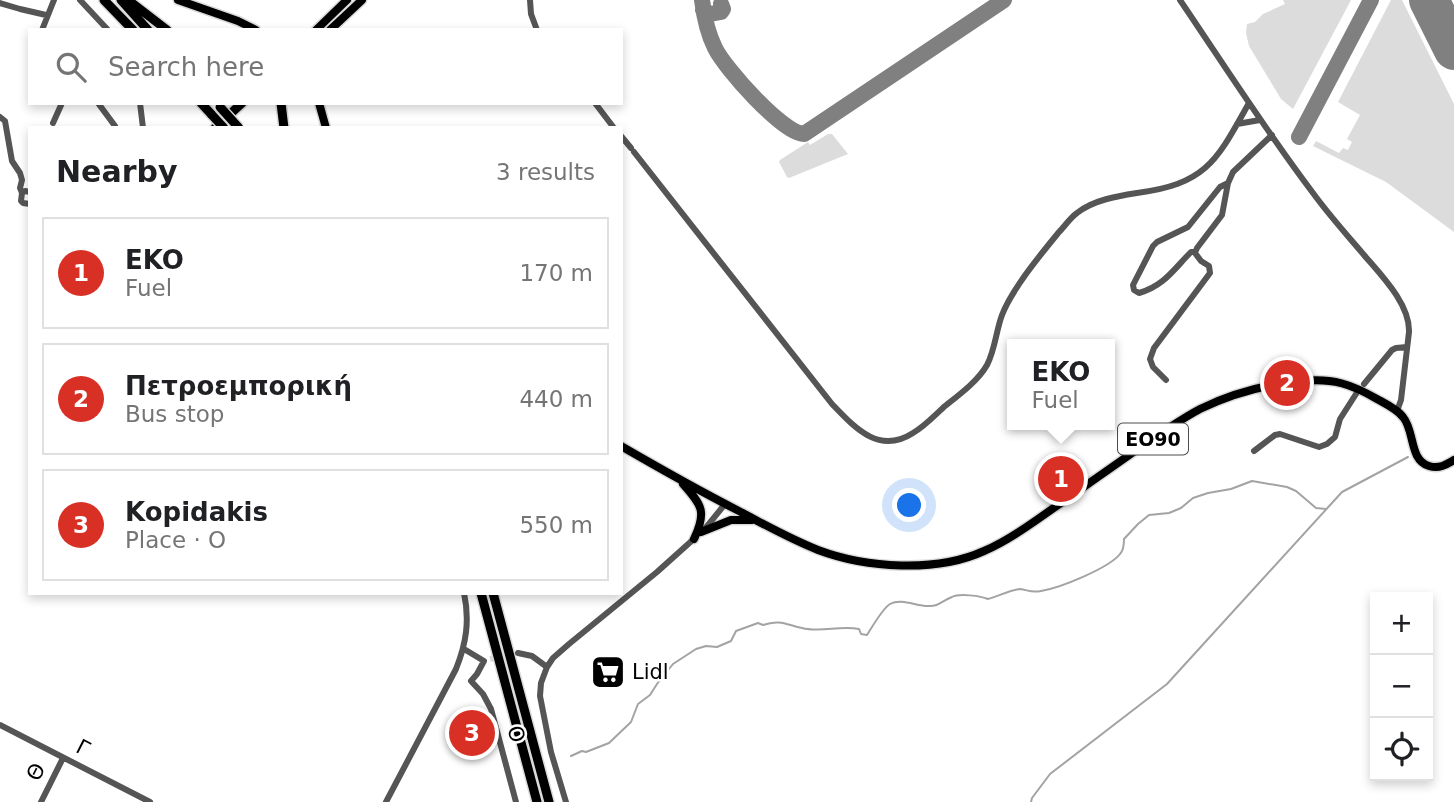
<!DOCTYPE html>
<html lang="en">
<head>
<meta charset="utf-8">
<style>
	:root { --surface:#fff; --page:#f2f2f2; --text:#202124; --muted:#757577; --line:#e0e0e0; --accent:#d93025 }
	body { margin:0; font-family:"DejaVu Sans",sans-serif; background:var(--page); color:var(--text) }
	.controls { position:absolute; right:21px; bottom:21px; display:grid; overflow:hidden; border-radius:0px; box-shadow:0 4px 10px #0003 }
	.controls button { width:63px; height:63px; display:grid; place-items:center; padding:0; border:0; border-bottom:2px solid var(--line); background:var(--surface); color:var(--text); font:35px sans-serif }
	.you { position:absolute; left:910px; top:506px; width:24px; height:24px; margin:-18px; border:5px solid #fff; border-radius:50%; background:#1a73e8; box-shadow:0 0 0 10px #1a73e833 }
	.badge { display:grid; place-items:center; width:46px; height:46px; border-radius:50%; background:var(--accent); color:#fff; font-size:23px; font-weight:700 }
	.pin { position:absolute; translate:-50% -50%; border:4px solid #fff; box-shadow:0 2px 7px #0006 }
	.popup { position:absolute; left:1007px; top:339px; width:108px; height:91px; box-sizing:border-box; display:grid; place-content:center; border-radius:0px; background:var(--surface); filter:drop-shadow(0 2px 5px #0005); font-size:23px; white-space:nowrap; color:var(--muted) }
	.popup b { font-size:26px; color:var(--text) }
	.popup::after { content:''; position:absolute; left:50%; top:100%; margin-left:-14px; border:14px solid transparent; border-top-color:var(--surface) }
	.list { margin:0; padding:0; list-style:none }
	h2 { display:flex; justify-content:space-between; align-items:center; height:91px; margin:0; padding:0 28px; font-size:30px }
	h2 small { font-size:23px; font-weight:400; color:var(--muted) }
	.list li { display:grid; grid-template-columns:46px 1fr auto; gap:21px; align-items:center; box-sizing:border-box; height:112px; margin:0 14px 14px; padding:0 14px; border:2px solid var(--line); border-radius:0px }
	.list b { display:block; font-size:26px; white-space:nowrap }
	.list p { margin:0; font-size:23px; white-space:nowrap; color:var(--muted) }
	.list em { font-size:23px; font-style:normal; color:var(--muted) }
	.icon { flex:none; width:38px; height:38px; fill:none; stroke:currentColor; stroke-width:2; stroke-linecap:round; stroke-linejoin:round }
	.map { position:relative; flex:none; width:1454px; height:802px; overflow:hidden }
	.search { position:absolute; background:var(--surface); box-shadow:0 4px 10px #0003; left:28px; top:28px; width:595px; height:77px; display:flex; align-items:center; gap:18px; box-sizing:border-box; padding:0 24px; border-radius:0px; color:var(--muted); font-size:26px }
	.panel { position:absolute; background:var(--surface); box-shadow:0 4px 10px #0003; left:28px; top:126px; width:595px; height:469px; border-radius:0px }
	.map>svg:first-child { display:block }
</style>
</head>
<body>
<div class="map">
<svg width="1454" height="802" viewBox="0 0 1454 802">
	<rect width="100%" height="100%" fill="#fff"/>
	<path fill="#dcdcdc" d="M1283,0H1351L1293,109L1281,99L1249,46L1246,33L1247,24L1255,22L1263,14L1285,4Z
		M1391,0H1402L1454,104V232L1386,182L1313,146L1316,141L1339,153L1343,148L1348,150L1352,142L1347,139L1360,115L1338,102Z
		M828,134H832L848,154L789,178L787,177L779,162L780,160L808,142L810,145Z"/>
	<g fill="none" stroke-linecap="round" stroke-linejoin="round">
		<path stroke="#a3a3a3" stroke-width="2" d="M571,756L582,751L586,752L609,743L631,722L638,704L650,695L657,684L673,664L696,649L706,646L717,647L731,641L736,631L758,623L763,625C780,619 787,625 802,628C821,633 840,625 859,629L861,634L867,635C872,627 883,608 890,604C901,598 916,606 928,606C938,607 942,601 952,597C959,593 981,596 988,599C996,597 1013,589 1020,589C1028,590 1031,593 1041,591C1060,588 1109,568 1120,554C1124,550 1124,544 1124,539L1138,524L1149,515L1169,513L1181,508L1193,498L1208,493L1231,489L1252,481L1287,487L1296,491L1316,508L1326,509
			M1031,802L1032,798L1050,774L1167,684L1342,492L1408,457"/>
		<path stroke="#808080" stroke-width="16" d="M702,0C704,16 708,34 715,48C724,67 783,134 804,134L1004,0
			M703,10L710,14L721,12L723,9L721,4
			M1299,137L1371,0"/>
		<path stroke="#808080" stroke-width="40" d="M1429,0L1454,50"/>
		<path stroke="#d9d9d9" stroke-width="6" stroke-dasharray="6 3" stroke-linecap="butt" d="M490,659L518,653"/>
		<g stroke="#dbdbdb" stroke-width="11">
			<path id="major" d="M178,0L238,21L256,30
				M316,30L347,0
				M330,30L362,0
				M319,103L326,128
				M621,446C659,468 698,490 737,510C763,524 790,539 818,550C866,568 936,573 984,551C1003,543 1021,531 1038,519C1067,499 1096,478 1125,458C1149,441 1174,423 1200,409C1231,394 1268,384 1302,381C1333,378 1351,384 1377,399C1386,404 1397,409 1403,417C1415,431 1409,460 1429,466C1439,469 1446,465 1454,460
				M683,484C702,505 707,512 694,539
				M701,532L731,520H752"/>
		</g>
		<g stroke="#dbdbdb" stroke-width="12">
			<path id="highway" d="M104,0L133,30
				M121,0L148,30
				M128,0L167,30
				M201,103L212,115
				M281,103L284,128
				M215,128L242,103
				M481,593L537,802
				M493,593L549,802"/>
		</g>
		<path stroke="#555" stroke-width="6" d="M80,0L108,30
			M530,0L531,14L537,30
			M1180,0C1224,65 1266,131 1313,193C1329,215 1347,235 1364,255C1381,275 1410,304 1409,332L1401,400L1397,411
			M0,3L20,9L46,15
			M42,30L54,0
			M98,103L115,126
			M140,103L143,128
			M595,103L614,128
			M0,117L5,121L12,161L20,173L22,180L20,188L22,193
			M53,123L62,103
			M1237,124L1260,120
			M621,136L631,148
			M634,152L832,404C855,428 879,455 913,433C925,426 935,415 945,406C959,395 978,381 987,365C995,350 996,331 1002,315C1012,289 1041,254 1059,232C1065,226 1070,218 1077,213C1093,200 1118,196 1137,193C1207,184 1217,160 1249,103
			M30,192L25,191L22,193L21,201L23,203L30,204
			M1195,252H1191C1174,269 1164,286 1139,293L1134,290L1133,285L1153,246L1157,242L1188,227L1220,187L1228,183
			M1166,380L1153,367L1150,359L1154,348L1210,273L1209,266L1201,261L1195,253L1197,248L1222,215L1228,183L1233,172L1272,135
			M1364,384L1392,350L1396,348L1407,347
			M1254,451L1275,435L1280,434L1319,447L1327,444L1335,437L1340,419L1356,394
			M704,530L725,504
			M464,649L484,661L477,674L471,681
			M518,653L532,656L547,667
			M471,681L483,694L491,709L516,802
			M0,725L150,802
			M41,802L63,758
			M386,802L456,669C466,644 470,621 464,593
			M566,802L551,752L540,696L541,683L547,667L553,658L569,644L657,572L696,537"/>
		<use href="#major" stroke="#000" stroke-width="8"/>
		<use href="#highway" stroke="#000" stroke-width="9"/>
		<g stroke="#dbdbdb" stroke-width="12" stroke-linecap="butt">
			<path id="highway-bridge" d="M220,107L239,128
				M212,115L224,128"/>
		</g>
		<use href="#highway-bridge" stroke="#000" stroke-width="9"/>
	</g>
	<defs>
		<g id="supermarket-square" transform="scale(1.75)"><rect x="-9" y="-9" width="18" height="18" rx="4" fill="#000" stroke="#fff"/><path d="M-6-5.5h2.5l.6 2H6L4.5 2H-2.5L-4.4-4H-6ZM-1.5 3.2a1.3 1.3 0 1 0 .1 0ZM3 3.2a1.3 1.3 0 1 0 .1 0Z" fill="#fff"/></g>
	</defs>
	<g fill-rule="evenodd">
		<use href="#supermarket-square" x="608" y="672"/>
	</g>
	<g text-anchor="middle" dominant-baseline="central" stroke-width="5" stroke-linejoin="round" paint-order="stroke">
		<rect fill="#fff" stroke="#4c4c4c" stroke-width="2" x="1118" y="423.5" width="70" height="31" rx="5"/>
		<g font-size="19" font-weight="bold" fill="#000">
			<text x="1153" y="439">ΕΟ90</text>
		</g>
		<g font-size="21" fill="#000" stroke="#fff" text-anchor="start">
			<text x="632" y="672">Lidl</text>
		</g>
		<g font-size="21" fill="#000" stroke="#fff">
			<text transform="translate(516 734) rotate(76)">Ο</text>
			<text transform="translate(83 748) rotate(27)">Γ</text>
			<text transform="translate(36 772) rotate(-63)">Θ</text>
		</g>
	</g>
</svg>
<div class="controls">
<button>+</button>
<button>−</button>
<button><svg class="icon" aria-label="locate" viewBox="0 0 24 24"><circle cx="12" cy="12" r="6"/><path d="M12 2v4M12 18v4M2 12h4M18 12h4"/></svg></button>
</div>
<div class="you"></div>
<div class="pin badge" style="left:1061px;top:479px">1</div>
<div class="popup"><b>EKO</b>Fuel</div>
<div class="pin badge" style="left:1287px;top:383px">2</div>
<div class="pin badge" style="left:472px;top:733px">3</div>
<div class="search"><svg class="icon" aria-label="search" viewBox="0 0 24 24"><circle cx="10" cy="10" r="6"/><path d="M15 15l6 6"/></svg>Search here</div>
<section class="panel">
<h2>Nearby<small>3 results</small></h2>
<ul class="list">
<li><span class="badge">1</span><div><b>EKO</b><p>Fuel</p></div><em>170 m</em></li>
<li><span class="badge">2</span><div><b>Πετροεμπορική</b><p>Bus stop</p></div><em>440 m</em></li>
<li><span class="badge">3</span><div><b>Kopidakis</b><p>Place · Ο</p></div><em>550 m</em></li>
</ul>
</section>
</div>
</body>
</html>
